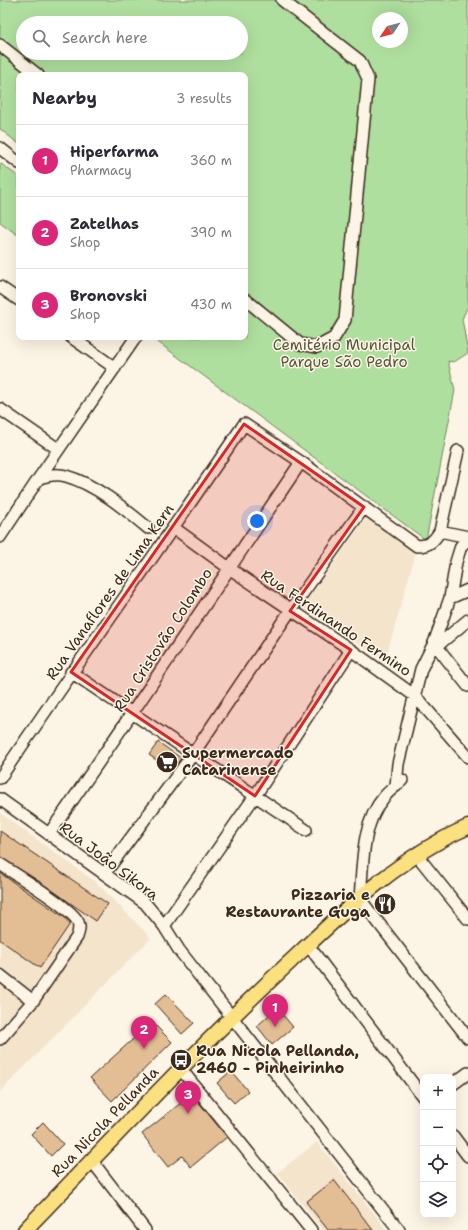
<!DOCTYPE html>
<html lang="en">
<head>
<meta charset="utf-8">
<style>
	:root { --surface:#fff; --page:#f2f2f3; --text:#2b2b33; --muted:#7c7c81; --line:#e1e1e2; --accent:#db2777 }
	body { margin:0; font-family:"Shantell Sans",sans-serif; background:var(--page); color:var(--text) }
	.controls { position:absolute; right:12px; bottom:12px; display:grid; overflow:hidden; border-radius:8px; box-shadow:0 4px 16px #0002 }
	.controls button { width:36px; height:36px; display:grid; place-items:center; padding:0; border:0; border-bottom:1px solid var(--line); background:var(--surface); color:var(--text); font:20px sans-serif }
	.compass { position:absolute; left:372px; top:12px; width:36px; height:36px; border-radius:50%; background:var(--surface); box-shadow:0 4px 16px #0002; rotate:235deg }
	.you { position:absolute; left:257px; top:521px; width:14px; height:14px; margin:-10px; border:3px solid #fff; border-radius:50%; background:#1a73e8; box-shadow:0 0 0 6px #1a73e833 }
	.badge { display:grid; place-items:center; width:26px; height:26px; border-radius:50%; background:var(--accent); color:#fff; font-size:13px; font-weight:700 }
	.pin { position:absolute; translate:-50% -33px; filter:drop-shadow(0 1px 2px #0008) }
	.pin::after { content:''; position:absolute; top:21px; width:14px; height:12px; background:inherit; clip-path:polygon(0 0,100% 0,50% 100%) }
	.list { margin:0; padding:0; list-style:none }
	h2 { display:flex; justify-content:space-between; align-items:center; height:52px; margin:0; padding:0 16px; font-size:17px }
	h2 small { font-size:13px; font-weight:400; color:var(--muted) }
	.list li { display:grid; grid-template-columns:26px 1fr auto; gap:12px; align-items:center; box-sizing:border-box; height:72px; padding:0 16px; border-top:1px solid var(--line) }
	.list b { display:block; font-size:15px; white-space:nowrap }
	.list p { margin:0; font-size:13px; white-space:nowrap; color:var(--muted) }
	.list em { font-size:13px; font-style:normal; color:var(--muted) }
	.icon { flex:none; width:22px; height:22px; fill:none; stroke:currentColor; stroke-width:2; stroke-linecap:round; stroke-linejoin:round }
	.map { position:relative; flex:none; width:468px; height:1230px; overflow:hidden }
	.search { position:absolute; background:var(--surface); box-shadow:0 4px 16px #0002; left:16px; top:16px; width:232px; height:44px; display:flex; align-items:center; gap:10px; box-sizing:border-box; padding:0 14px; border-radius:22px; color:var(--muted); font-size:15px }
	.panel { position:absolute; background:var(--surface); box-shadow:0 4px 16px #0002; left:16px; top:72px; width:232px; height:268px; border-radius:8px }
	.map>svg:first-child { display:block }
</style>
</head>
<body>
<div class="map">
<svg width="468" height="1230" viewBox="0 0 468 1230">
	<rect width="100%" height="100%" fill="#fcf5e5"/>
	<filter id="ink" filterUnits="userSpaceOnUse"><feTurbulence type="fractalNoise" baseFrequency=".025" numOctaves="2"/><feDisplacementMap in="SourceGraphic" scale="8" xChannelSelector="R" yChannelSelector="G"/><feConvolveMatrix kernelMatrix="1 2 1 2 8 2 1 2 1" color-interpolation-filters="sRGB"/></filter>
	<g filter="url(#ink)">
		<path fill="#f4e4cc" d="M367,517L416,552L385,661L302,607Z
			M0,813L97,883L151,938L0,1092Z
			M317,1142L387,1230H323L277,1173Z"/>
		<path fill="#afdf9e" stroke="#75845e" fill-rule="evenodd" d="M0,0H468V306L462,319L468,353L454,362L448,361L455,390L426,540L151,337H245V75H19V144L0,129ZM378,18H402V42H378ZM23,23H241V53H23Z
			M0,163L19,177V236L0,222Z"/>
		<path fill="#e3bd93" stroke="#3b2a1e" d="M158,742L181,758L172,771L149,755Z
			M0,831L108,904L96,921L46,886L0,857Z
			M0,873L64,917L70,924L40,968L0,940Z
			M166,994L194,1023L182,1034L155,1004Z
			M277,1008L293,1027L272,1045L257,1026Z
			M152,1022L172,1042L112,1101L90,1078Z
			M231,1071L248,1091L234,1103L217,1083Z
			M192,1094L227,1137L191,1167L182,1156L168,1167L142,1134Z
			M43,1122L63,1144L51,1156L31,1134Z
			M334,1180L373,1230H328L306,1202Z"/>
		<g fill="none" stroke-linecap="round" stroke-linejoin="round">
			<g stroke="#3b2a1e" stroke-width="14">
				<path id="minor" d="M0,45L38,75
					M0,148L19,163
					M0,287L19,300
					M245,299L300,344L317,347L334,338L345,320L368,79L360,61L282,0
					M71,337L115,368
					M0,409L58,449
					M39,478C48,475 57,473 66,476C95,484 125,509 148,528
					M174,528L229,568L351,650L415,696L468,757
					M440,531L458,451
					M0,537L39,478L136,337
					M450,598L468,590
					M434,643L468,686
					M437,646L468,620
					M71,672L306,830
					M0,778C80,659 164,543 244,424L301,462L417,546C429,546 434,541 440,531L468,537
					M402,780C396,786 389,791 384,797C361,824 363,865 360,899L468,1038
					M396,786L398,764L421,669L434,643L450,598L456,562L461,546L468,539
					M0,799L145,903L164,926L179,950L399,1230
					M49,834C135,711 217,586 301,462
					M416,854L468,919
					M0,864C16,875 71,907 78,922C80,927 79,931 77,937L33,1001L0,1039
					M105,873L193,754L290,611L364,507
					M164,926L255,796L351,650
					M308,945L423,1097
					M0,975L33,1001
					M180,1068L311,1230
					M453,1084L468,1073
					M453,1136L468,1156
					M92,1161L145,1230"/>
			</g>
			<g stroke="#3b2a1e" stroke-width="17">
				<path id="major" d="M25,1230C113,1139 198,1047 291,961C344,911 399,857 468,827"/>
			</g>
			<use href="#minor" stroke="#fcf5e5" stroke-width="11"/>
			<use href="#major" stroke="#fbe080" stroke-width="14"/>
		</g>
	</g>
	<path fill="#d62828" fill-opacity="0.2" stroke="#d62828" stroke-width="3" stroke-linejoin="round" d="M244,424L364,507L290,611L351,650L255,796L71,672Z"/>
	<defs>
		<g id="supermarket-disc" transform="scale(1.15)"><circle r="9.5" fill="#3b2a1e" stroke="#fcf5e5"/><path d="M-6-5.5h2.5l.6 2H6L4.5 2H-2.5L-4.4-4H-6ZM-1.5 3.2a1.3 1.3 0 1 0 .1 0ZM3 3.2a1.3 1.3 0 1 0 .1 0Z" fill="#fff"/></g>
		<g id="restaurant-disc" transform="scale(1.15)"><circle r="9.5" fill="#3b2a1e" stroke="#fcf5e5"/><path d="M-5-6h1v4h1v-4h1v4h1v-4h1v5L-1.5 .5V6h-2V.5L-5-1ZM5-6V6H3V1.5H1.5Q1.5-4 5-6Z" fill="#fff"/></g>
		<g id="bus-disc" transform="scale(1.15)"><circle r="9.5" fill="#3b2a1e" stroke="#fcf5e5"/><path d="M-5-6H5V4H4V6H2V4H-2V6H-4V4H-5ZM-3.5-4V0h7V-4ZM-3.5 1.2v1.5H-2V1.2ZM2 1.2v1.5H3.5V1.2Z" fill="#fff"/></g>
	</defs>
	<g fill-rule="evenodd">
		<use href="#supermarket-disc" x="167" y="762"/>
		<use href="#restaurant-disc" x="385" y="904"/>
		<use href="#bus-disc" x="181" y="1060"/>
	</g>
	<g text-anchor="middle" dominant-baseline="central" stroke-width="3" stroke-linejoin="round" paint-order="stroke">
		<g font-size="15" fill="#58573e" stroke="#fcf5e5">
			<text x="344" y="345">Cemitério Municipal<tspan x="344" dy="17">Parque São Pedro</tspan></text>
		</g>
		<g font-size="15" fill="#3b2a1e" stroke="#fcf5e5">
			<text transform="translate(110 592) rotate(-55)">Rua Vanaflores de Lima Kern</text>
			<text transform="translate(336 623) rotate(34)">Rua Ferdinando Fermino</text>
			<text transform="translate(163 640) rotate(-57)">Rua Cristovão Colombo</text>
			<text transform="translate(109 861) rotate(37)">Rua João Sikora</text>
			<text transform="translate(105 1122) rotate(-46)">Rua Nicola Pellanda</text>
		</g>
		<g font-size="15" font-weight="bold" fill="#3b2a1e" stroke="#fcf5e5" text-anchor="start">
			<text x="182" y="753">Supermercado<tspan x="182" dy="17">Catarinense</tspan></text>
			<text x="370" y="895" text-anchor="end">Pizzaria e<tspan x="370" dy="17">Restaurante Guga</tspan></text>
			<text x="196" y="1051">Rua Nicola Pellanda,<tspan x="196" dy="17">2460 - Pinheirinho</tspan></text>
		</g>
	</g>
</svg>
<div class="controls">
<button>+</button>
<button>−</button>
<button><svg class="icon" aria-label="locate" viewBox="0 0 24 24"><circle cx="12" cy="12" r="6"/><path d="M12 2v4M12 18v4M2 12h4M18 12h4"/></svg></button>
<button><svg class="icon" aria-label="layers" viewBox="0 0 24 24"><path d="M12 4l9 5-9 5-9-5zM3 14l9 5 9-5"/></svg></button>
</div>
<svg class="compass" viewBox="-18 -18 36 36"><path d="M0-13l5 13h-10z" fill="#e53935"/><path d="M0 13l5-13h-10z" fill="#7c7c81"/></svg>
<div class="you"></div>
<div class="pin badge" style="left:275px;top:1027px">1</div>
<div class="pin badge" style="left:144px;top:1049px">2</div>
<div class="pin badge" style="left:188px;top:1114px">3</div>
<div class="search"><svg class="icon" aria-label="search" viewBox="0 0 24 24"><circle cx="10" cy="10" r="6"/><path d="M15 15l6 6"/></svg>Search here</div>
<section class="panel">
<h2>Nearby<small>3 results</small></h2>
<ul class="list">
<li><span class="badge">1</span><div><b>Hiperfarma</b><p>Pharmacy</p></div><em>360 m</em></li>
<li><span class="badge">2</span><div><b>Zatelhas</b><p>Shop</p></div><em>390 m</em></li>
<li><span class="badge">3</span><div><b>Bronovski</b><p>Shop</p></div><em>430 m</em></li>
</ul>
</section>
</div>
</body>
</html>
